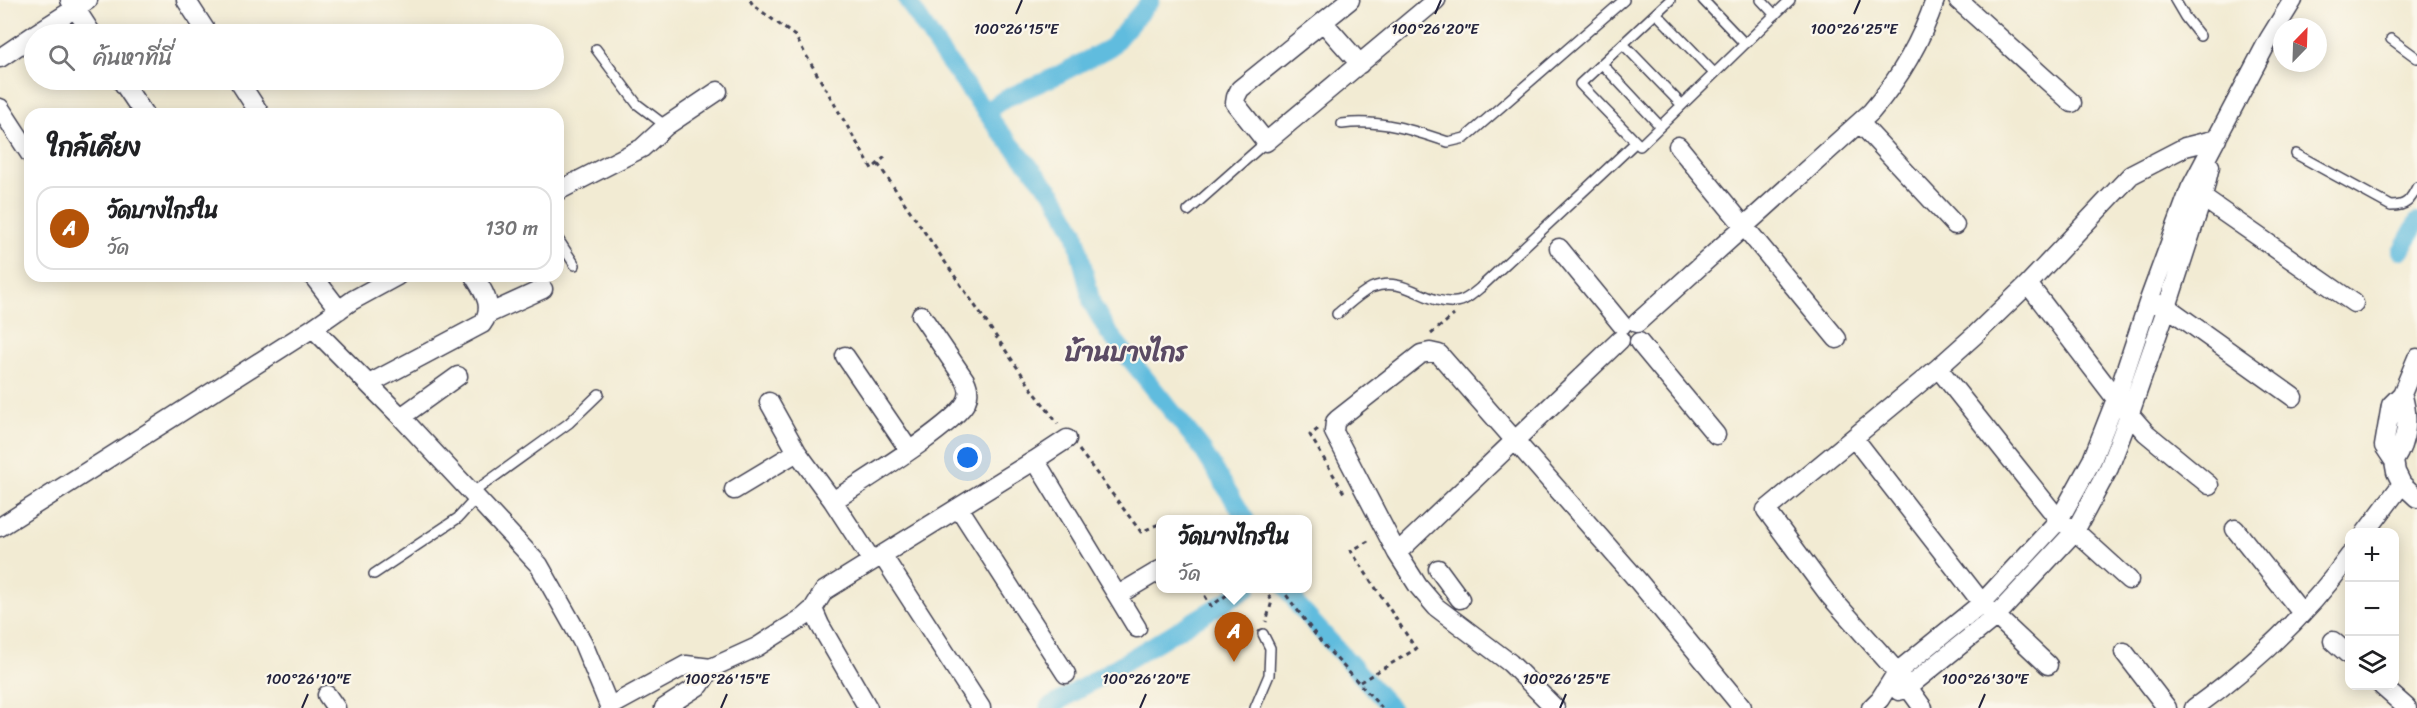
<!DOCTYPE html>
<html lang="th">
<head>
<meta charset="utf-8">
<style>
	:root { --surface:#fff; --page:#f6f6f6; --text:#202124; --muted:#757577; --line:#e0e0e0; --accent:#b45309 }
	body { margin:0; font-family:Sriracha,"Playpen Sans Thai",sans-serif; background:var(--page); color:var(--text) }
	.controls { position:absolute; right:18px; bottom:18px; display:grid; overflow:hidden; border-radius:12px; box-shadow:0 3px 15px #0003 }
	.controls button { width:54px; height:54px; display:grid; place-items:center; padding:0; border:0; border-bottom:2px solid var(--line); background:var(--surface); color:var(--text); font:30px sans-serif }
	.compass { position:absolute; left:2273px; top:18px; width:54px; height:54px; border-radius:50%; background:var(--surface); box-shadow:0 3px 15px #0003; rotate:23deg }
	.you { position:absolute; left:968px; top:458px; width:21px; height:21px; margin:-15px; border:4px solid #fff; border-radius:50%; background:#1a73e8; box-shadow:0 0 0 9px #1a73e833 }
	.badge { display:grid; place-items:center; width:39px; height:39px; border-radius:50%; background:var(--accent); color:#fff; font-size:20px; font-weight:700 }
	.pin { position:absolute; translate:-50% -50px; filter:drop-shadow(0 2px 3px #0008) }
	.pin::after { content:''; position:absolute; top:32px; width:21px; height:18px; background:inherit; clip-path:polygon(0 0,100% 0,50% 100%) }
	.popup { position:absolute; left:1156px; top:515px; width:156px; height:78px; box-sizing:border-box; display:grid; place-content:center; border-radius:12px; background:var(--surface); filter:drop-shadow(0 2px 4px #0005); font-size:20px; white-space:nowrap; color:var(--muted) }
	.popup b { font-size:22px; color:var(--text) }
	.popup::after { content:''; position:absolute; left:50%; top:100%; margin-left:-12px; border:12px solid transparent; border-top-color:var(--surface) }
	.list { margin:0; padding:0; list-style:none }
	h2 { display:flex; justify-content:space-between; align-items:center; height:78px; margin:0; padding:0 24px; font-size:26px }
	h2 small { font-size:20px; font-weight:400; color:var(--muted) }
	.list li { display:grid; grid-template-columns:39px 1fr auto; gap:18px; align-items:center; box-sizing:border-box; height:84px; margin:0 12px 12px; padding:0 12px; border:2px solid var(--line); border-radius:18px }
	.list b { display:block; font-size:22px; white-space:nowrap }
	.list p { margin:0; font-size:20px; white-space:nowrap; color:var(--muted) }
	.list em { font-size:20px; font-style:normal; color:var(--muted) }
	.icon { flex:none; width:33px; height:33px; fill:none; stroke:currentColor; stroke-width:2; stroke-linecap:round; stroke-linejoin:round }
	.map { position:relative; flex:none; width:2417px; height:708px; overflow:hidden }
	.search { position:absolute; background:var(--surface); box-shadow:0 3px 15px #0003; left:24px; top:24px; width:540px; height:66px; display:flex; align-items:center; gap:15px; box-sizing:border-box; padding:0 21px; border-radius:33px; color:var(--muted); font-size:22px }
	.panel { position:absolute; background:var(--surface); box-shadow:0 3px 15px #0003; left:24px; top:108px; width:540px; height:174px; border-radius:18px }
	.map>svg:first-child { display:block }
</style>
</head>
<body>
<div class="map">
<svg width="2417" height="708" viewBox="0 0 2417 708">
	<rect width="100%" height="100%" fill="#fbf7ec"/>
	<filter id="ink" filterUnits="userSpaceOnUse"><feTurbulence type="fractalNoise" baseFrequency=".0167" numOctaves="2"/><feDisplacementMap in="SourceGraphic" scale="12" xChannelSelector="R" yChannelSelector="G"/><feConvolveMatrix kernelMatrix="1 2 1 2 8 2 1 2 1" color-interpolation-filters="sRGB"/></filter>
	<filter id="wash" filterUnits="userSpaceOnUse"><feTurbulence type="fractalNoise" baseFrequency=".008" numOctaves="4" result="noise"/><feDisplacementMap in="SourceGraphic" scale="24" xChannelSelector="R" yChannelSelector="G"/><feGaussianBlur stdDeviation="1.35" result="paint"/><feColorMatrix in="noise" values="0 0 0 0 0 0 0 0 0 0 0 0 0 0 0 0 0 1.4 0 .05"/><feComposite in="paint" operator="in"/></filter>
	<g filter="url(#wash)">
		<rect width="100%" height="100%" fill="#f2ebd3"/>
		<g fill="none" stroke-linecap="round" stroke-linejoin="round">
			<path stroke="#60bcde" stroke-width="18" d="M907,0L941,52L999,130L1055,196L1075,232L1092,304L1108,332L1200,446L1246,520
				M986,112L1004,99L1054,77L1111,47L1151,0
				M2401,251L2417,222
				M1287,588L1300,608L1391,708
				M1048,708L1248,588"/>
		</g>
	</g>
	<g filter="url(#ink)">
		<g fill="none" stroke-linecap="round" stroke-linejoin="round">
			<g stroke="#414052" stroke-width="12">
				<path id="lane" d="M1670,0L1580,84L1640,146L1790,0
					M1703,0L1745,44
					M1761,0L1775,15
					M2175,0L2185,17L2200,36
					M1656,13L1714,73
					M2391,39L2417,58
					M1623,44L1682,105
					M596,49L637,104L666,126
					M1602,64L1660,126
					M1342,124C1380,119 1413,130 1448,142L1465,138L1624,0
					M2296,154L2391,206C2406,206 2410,201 2417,187
					M1188,211L1266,142
					M558,239L575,265
					M1337,314C1347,306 1359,294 1371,288C1405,274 1424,305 1456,302C1464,302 1474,293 1480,288L1636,142
					M472,493L569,423L599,394
					M374,574L458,518L476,498
					M1255,708L1269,675L1270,648L1263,634"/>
			</g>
			<g stroke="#414052" stroke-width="21">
				<path id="street" d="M70,0L92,34
					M186,0L208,34
					M1350,0L1240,89L1236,97L1235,103L1266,142L1436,0
					M1958,0L2072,103
					M1323,22L1360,64
					M35,34L88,0
					M0,58L34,35
					M121,80L144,114
					M238,80L260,114
					M0,108L30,154
					M1860,123L1955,225
					M1678,146L1837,339
					M558,191L642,148L666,126L718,91
					M2193,191L2354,303
					M1559,248L1622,325
					M313,276L339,310
					M2028,284L2116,399L2146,433L2209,485
					M2156,303L2167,307L2293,397
					M488,314L543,289
					M1637,323L1871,112C1900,78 1921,42 1935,0
					M313,328L401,417L539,565L583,643L610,708
					M1639,342L1716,435
					M845,356L909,450
					M2417,358L2402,394L2391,405L2384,446L2394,461L2396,472L2402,484L2417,498
					M1938,368L2059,520L2075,531L2129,580
					M369,384L482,324C495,307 484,292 474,276
					M769,402L797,452L833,501L872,561
					M401,417L458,376
					M1854,438L1982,603L2048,665
					M1035,460L1067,439
					M2394,461C2407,441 2410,417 2402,394
					M734,490L797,452
					M833,501C860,483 954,426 966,402C970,394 969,388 965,380L921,315
					M959,508L1066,674
					M0,527L313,328L353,300L397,276
					M2235,529L2302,613
					M2366,532L2402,484
					M1397,553L1620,340
					M882,555L981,708
					M1438,569L1460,599
					M1118,595L1160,570
					M813,609L820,625L868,708
					M2333,641L2350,656
					M2124,652L2167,708
					M2382,686L2407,708
					M1899,691L1908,687L1995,617L2075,531L2109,468L2130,413L2167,307L2203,196L2210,166
					M327,695L336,708
					M609,707L686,665L711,668L757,647L804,617L813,609L824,591L1035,460L1137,628
					M664,708L700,685L711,668
					M1555,708L1510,663L1436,607L1418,586L1397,553L1334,432L1335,422L1338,419L1421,354L1430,352L1439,354L1639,582L1742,707
					M1871,708L1880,699L1897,672L1982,603L2059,520L2092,460L2116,399L2149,300L2190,189L2269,39L2293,0
					M1923,708L1897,672L1829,595L1766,510L1938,368L1976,334L2028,284L2131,175L2185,147L2217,139
					M2194,708C2252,666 2308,614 2350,555"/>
			</g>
			<path stroke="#414052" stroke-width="3" stroke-dasharray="4.5 4.5" stroke-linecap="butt" d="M750,0L753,5L795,36L872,169L887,155
				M878,164L1032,389L1058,424
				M1431,334L1454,315
				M1318,429L1310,435L1344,493
				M1079,450L1141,532L1159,524L1160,527
				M1200,588L1211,606L1237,588
				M1264,588L1272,601L1266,622
				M1281,588L1321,642L1382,708
				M1360,682L1416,649L1351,551L1370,540"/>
			<use href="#lane" stroke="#fff" stroke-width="9"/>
			<use href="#street" stroke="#fff" stroke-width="18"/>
		</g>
	</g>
	<path fill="none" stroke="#22223b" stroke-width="2" d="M1016,14L1022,0M1435,14L1441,0M1854,14L1860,0M302,708L308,694M721,708L727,694M1140,708L1146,694M1560,708L1566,694M1979,708L1985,694"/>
	<g text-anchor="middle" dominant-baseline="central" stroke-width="4.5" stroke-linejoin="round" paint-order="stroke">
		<g font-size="26" font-weight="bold" fill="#5b4b64" stroke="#fbf7ec">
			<text x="1126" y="352">บ้านบางไกร</text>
		</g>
	</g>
	<g font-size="15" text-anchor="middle" fill="#22223b" stroke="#fbf7ec" stroke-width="4.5" stroke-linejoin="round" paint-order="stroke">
		<text x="1435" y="34">100°26'20"E</text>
		<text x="1016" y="34">100°26'15"E</text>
		<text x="1854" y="34">100°26'25"E</text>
		<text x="308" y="684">100°26'10"E</text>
		<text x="727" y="684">100°26'15"E</text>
		<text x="1146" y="684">100°26'20"E</text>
		<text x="1566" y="684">100°26'25"E</text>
		<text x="1985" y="684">100°26'30"E</text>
	</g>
</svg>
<div class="controls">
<button>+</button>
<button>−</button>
<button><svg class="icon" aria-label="layers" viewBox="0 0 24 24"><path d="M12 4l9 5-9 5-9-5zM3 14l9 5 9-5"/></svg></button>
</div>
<svg class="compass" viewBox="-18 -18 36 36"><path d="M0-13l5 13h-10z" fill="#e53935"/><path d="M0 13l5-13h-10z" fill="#757577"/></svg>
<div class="you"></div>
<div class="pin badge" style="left:1234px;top:662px">A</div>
<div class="popup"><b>วัดบางไกรใน</b>วัด</div>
<div class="search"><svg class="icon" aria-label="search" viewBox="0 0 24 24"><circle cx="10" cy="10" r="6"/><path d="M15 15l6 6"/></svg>ค้นหาที่นี่</div>
<section class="panel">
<h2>ใกล้เคียง<small></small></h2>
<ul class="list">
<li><span class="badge">A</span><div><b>วัดบางไกรใน</b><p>วัด</p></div><em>130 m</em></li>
</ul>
</section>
</div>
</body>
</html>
